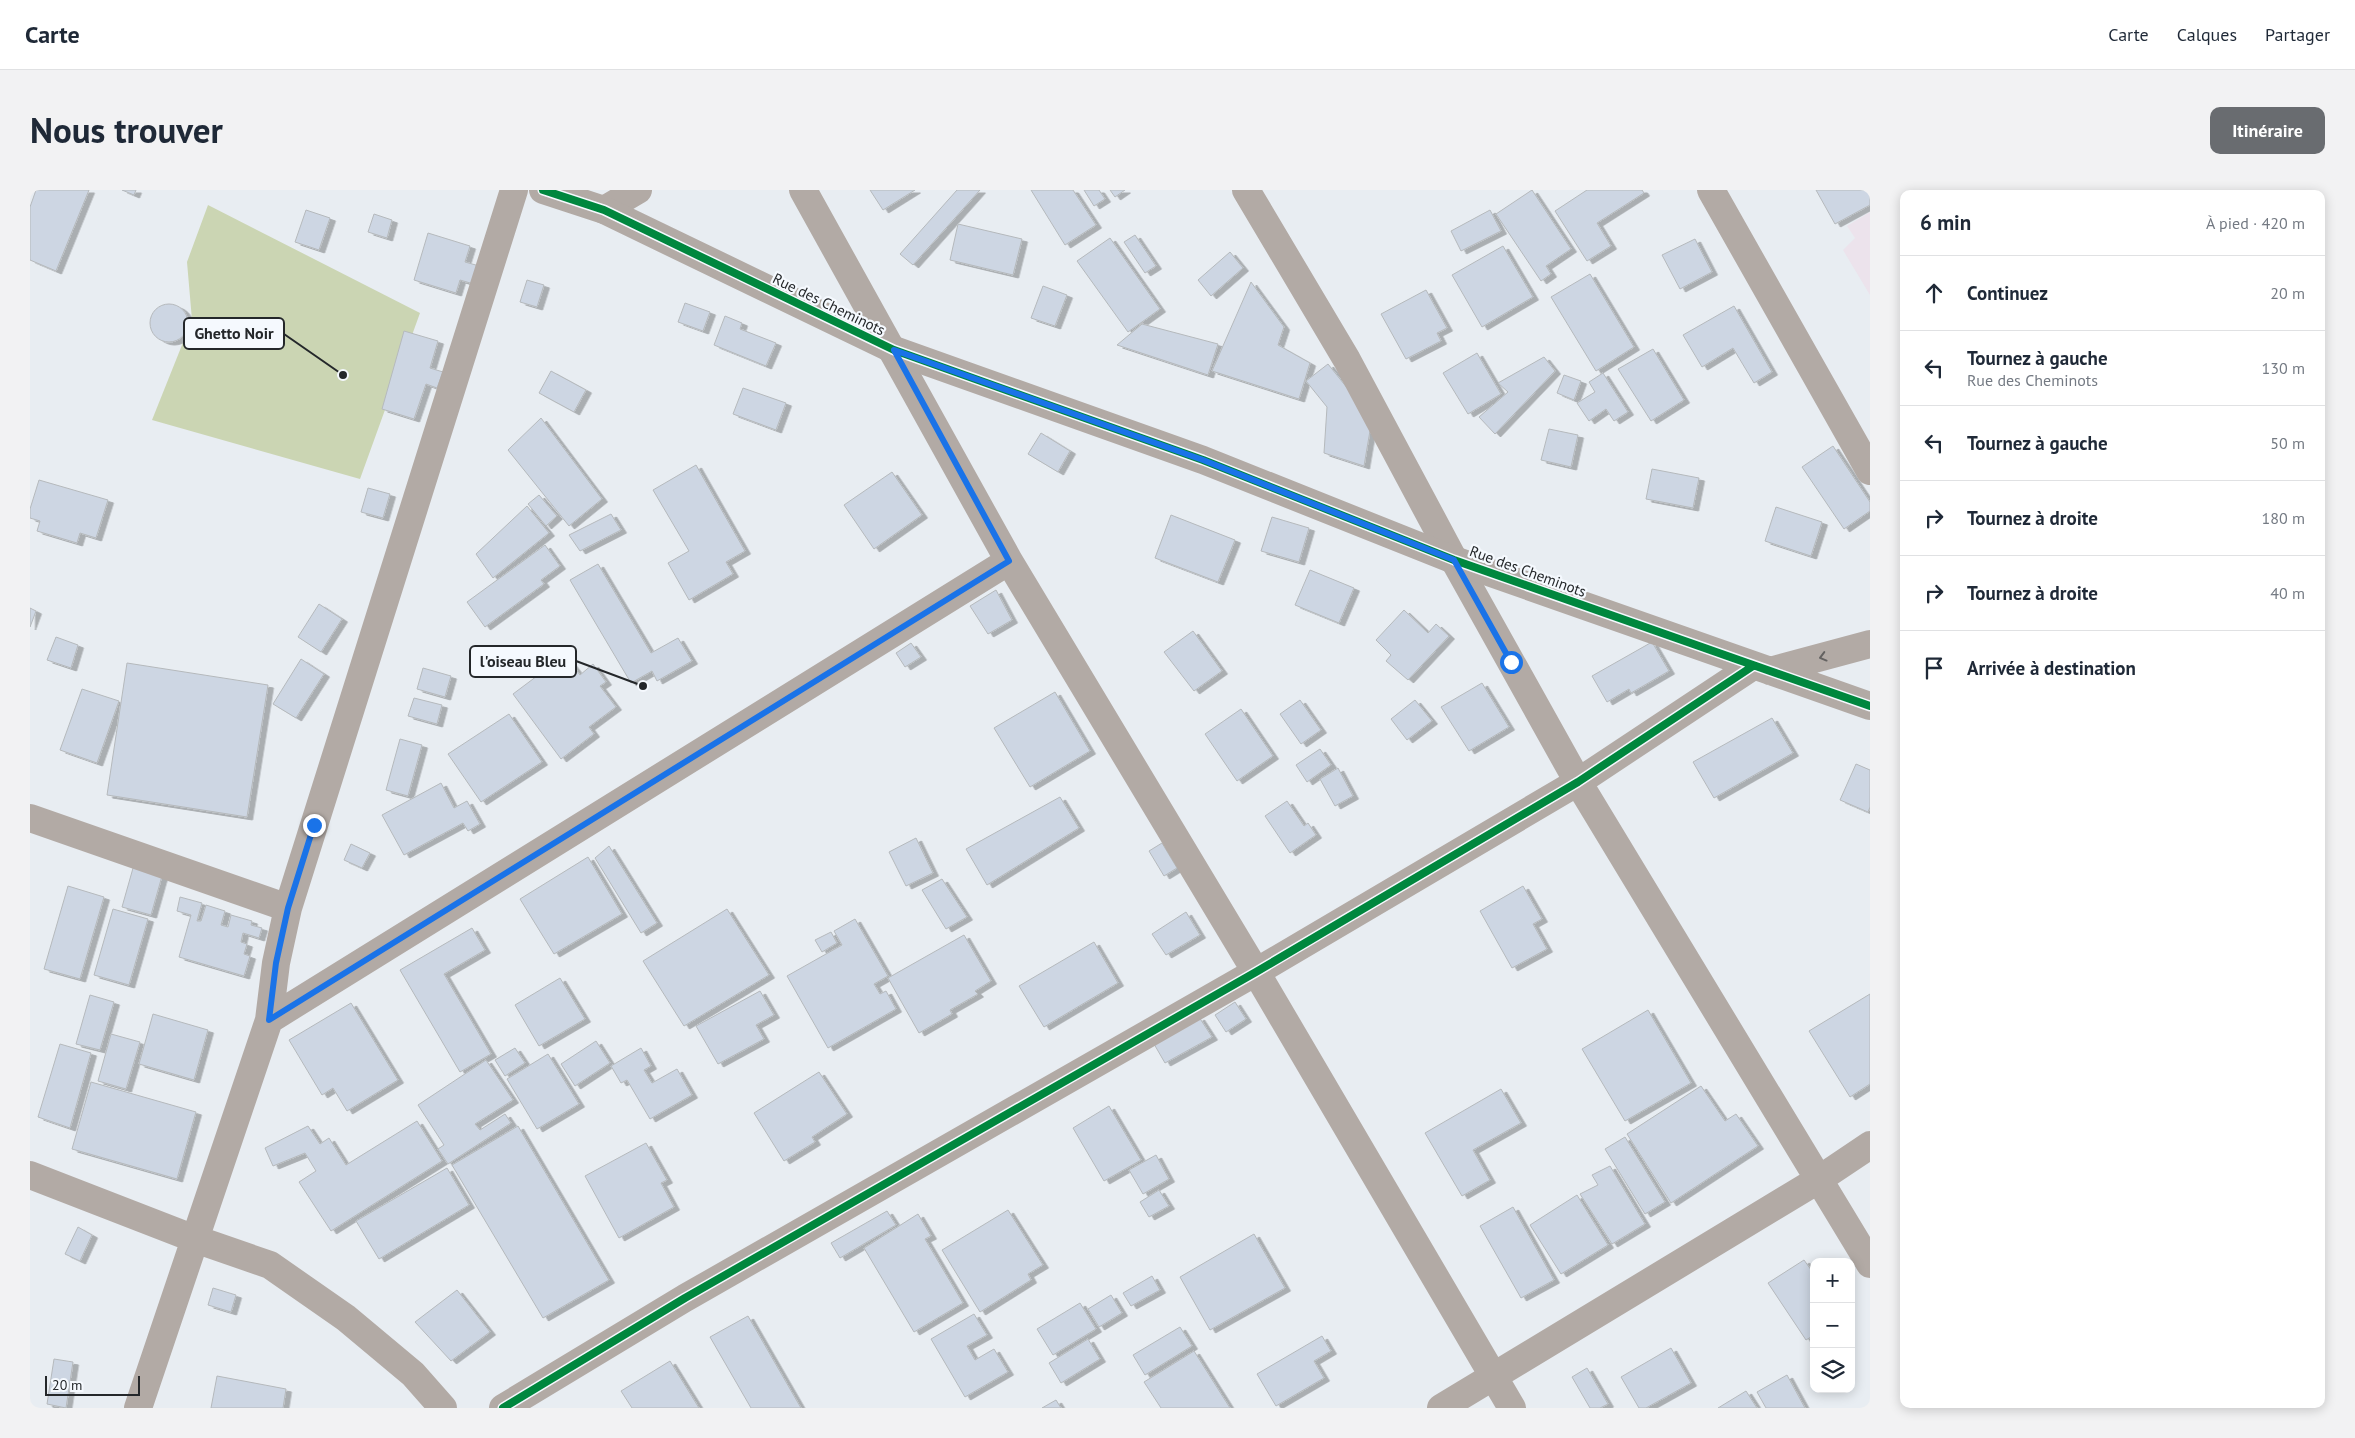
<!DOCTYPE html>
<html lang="fr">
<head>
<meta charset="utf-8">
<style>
	:root { --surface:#fff; --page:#f2f2f3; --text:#1f2937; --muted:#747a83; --line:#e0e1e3; --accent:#696c70 }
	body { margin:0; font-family:"PT Sans",sans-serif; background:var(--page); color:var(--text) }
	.controls { position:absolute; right:15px; bottom:15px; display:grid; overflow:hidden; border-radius:10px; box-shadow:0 2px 12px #0003 }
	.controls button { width:45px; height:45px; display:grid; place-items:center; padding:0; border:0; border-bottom:1px solid var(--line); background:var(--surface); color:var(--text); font:25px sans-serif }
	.scale { position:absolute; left:15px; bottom:12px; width:95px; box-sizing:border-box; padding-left:5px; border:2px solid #24272a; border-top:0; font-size:14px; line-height:18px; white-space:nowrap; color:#24272a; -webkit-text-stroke:4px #f5f9fe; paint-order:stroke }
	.stop { position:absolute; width:15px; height:15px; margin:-11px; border:4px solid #1a73e8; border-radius:50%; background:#fff }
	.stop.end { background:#1a73e8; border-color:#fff; box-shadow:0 1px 5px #0008 }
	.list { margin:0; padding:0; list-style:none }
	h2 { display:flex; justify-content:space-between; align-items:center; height:65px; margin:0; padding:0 20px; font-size:21px }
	h2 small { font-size:16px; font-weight:400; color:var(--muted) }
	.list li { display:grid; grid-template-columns:32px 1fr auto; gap:15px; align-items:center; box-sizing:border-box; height:75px; padding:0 20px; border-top:1px solid var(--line) }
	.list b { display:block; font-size:19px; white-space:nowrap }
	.list p { margin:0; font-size:16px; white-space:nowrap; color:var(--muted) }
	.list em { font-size:16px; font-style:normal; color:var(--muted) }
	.icon { flex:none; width:28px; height:28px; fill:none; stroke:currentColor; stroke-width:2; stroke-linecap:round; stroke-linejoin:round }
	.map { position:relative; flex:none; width:1840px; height:1218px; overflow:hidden; border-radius:10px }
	header { display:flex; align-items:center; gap:30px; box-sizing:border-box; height:70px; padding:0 25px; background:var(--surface); border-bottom:1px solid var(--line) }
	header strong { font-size:24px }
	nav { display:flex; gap:28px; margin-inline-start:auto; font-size:18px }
	.intro { display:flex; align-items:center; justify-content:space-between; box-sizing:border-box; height:120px; padding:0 30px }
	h1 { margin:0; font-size:35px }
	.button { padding:12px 22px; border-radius:10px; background:var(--accent); color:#fff; font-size:18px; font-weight:700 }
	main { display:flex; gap:30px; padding:0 30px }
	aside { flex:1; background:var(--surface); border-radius:10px; box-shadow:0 2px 12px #0003 }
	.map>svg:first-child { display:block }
</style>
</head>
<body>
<header>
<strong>Carte</strong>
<nav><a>Carte</a><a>Calques</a><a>Partager</a></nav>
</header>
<div class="intro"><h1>Nous trouver</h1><a class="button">Itinéraire</a></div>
<main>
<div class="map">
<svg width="1840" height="1218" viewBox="0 0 1840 1218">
	<defs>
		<filter id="shadow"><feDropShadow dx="5.5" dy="3" stdDeviation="0" flood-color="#0004"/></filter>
	</defs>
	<rect width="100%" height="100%" fill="#e8edf2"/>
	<path fill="#ece3ec" d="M1840,22V105L1813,60L1825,48L1817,36Z"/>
	<path fill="#cbd5b3" d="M178,15L390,123L330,289L122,230L162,130L157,72Z"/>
	<path fill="#cdd6e3" stroke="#b5b9bc" filter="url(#shadow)" d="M6,0H59L26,81L0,70V17Z
		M92,0H106L104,5Z
		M840,0H885L853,20Z
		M927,0H950L883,75L870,64Z
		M1001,0H1043L1066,35L1035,55Z
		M1054,0H1069L1075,9L1064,16Z
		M1080,0H1095L1085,7Z
		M1502,0L1541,59L1516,76L1521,84L1511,91L1466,24Z
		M1557,0H1612L1614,3L1567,33L1581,56L1557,71L1525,21Z
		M1786,0H1840V15L1805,34Z
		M276,20L300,28L289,60L265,52Z
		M1460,20L1471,41L1431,61L1421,41Z
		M344,24L362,30L357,48L338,42Z
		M928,34L992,49L983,85L920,70Z
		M398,43L440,56L435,72L453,77L447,95L430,90L426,103L384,90Z
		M1105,45L1126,76L1115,83L1094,52Z
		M1080,48L1130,119L1098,142L1047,71Z
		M1665,49L1682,82L1650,99L1632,65Z
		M1473,56L1503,107L1452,137L1422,85Z
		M1200,62L1213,78L1181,106L1168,90Z
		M1560,84L1604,157L1566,181L1521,107Z
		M497,90L514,95L507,117L490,112Z
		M1221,92L1254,137L1248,155L1280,173L1269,209L1182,181Z
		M1013,96L1037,105L1025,136L1001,128Z
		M1396,100L1417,138L1407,143L1411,151L1376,169L1351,124Z
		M655,113L680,122L673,141L648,132Z
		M120 133a19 19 0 1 1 38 0a19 19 0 1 1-38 0Z
		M1704,116L1742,182L1724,193L1703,158L1672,177L1653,145Z
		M695,126L712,133L710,139L746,153L736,176L684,155Z
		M1112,134L1188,154L1178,185L1087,155Z
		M374,141L408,151L400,178L413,182L407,198L396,194L384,229L352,219Z
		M1623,159L1654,210L1621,231L1588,179Z
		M1447,163L1471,204L1438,224L1413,183Z
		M1514,167L1525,181L1465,244L1449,227L1478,202L1468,193Z
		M1298,174L1342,229L1334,276L1294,263L1297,217L1276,191Z
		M521,181L556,200L544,222L509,203Z
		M1573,183L1598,222L1584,231L1576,219L1559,231L1547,213L1565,202L1559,192Z
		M1534,185L1551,191L1544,210L1527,203Z
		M713,198L756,213L746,240L703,224Z
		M511,228L572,309L539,336L478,260Z
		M1519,239L1548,245L1541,277L1511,270Z
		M1011,243L1040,261L1028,282L998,264Z
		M1803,256L1840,312V321L1814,339L1772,277Z
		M666,275L715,361L696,372L703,384L659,410L638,373L659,361L623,300Z
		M1622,279L1669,288L1663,318L1616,309Z
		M862,282L892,325L844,359L814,315Z
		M9,290L78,310L66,348L50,343L47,353L7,341L10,331L0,328V319Z
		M338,298L360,304L353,328L331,322Z
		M509,305L527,326L516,336L498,314Z
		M497,316L519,343L463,388L446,364Z
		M1746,317L1792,332L1781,366L1735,351Z
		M581,324L591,340L550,361L539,345Z
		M1141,325L1205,350L1188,392L1125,368Z
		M1242,327L1279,338L1269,372L1231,361Z
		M515,355L530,376L511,390L514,394L455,437L437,412Z
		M568,374L621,463L648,448L662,471L627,491L622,481L601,493L540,390Z
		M1280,380L1324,398L1309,433L1265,415Z
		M966,400L982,430L958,444L940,416Z
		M289,414L312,429L291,462L268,447Z
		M0,418L6,421L0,437Z
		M1374,420L1398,443L1406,434L1419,446L1378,490L1356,471L1361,465L1346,450Z
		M1163,441L1192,481L1164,501L1134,462Z
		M26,447L48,455L41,478L17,470Z
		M1622,452L1639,481L1601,503L1599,499L1577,512L1562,486Z
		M881,453L891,467L875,477L866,463Z
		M535,465L550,485L563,474L576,492L570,496L586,517L559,537L564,544L531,569L483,504Z
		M271,469L294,484L266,528L243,514Z
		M97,473L238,495L217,627L77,605Z
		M393,478L421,486L415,507L387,499Z
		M1452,493L1479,537L1439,561L1411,517Z
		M52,499L89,511L67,573L30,560Z
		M1025,502L1060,561L1000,597L964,538Z
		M384,508L412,515L407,534L378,526Z
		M1270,510L1291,540L1271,554L1250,524Z
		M1385,510L1402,531L1377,550L1361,529Z
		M1211,519L1243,566L1207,591L1175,544Z
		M479,524L512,572L451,612L418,564Z
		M1742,528L1763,563L1684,608L1663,572Z
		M370,549L392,555L378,606L356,600Z
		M1290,559L1301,575L1277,592L1266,575Z
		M1826,574L1840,580V617L1838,622L1810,610Z
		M1308,578L1323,606L1305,616L1290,589Z
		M411,593L424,618L437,611L450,634L438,641L433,633L374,665L352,625Z
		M1030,607L1049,638L957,695L936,659Z
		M1257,611L1274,636L1278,633L1286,645L1260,663L1235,626Z
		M886,648L903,683L876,696L859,662Z
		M1132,653L1147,678L1134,686L1119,661Z
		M321,654L340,663L332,678L314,670Z
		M579,656L627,733L611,743L565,668Z
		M558,667L592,724L524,764L490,709Z
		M105,671L134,679L121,725L92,717Z
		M912,689L937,727L916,739L892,700Z
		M38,696L74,707L50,789L14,779Z
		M1493,696L1512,729L1503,734L1517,759L1482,778L1450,721Z
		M150,707L172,713L167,731H171L176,715L195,721L191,735L198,737L201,725L222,731L221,735L232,738L229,748L213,743L211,752L217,754L214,764L220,766L214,786L149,767L161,725L147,721Z
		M83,719L118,729L99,795L64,785Z
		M697,719L739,785L654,836L613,771Z
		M1156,722L1170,745L1136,765L1122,744Z
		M825,729L858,786L844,794L850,804L856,801L866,819L798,858L757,786L812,755L804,741Z
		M442,738L455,760L414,784L461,864L430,882L370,780Z
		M801,742L807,753L792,762L785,750Z
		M934,745L961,791L945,801L948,804L920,820L922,824L889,843L858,788Z
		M1064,752L1088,793L1014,837L989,796Z
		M530,788L555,829L509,856L485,815Z
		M730,801L744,825L726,835L734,849L688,874L666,836Z
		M1840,804V894L1820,907L1779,841Z
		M60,805L84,812L70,860L46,854Z
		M1205,812L1216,829L1196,842L1185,825Z
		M321,813L368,890L317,921L303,898L292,905L259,850Z
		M1618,820L1661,893L1595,931L1552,859Z
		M123,824L178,840L164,890L109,874Z
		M1169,827L1182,847L1135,873L1124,854Z
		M81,844L110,852L96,899L68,891Z
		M566,851L580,873L545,896L531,874Z
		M30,854L61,863L40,938L8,927Z
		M485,858L495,873L475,886L465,870Z
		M611,858L621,876L614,880L622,893L647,879L662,905L620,929L597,890L591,893L581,876Z
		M518,864L549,914L507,939L477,889Z
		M456,870L483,910L445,934L450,940L475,924L481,933L418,974L408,959L414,955L388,915Z
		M789,882L817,924L782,947L785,952L754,971L724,923Z
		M61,892L166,922L147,989L42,959Z
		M1671,896L1695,931L1706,924L1728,956L1641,1013L1597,944Z
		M1471,899L1491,933L1443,960L1460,990L1432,1006L1395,943Z
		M1079,916L1111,970L1074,991L1043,938Z
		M387,931L412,971L301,1041L269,992L286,981L275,963L243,976L235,958L278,936L290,954L299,948L316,975Z
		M488,936L579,1090L513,1128L422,975Z
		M1595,947L1635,1012L1615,1024L1575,959Z
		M616,953L637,990L631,993L644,1017L589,1048L555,986Z
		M1126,965L1139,989L1113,1004L1099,980Z
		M1580,976L1615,1034L1582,1054L1550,1004L1568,995L1562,985Z
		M417,978L439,1015L349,1069L326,1031Z
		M1129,1000L1139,1016L1119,1027L1110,1012Z
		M1547,1005L1578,1055L1531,1084L1500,1035Z
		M1483,1017L1524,1090L1491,1108L1450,1036Z
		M978,1020L1013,1075L998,1084L1001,1090L950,1122L912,1060Z
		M857,1021L866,1035L810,1068L801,1053Z
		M888,1024L901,1046L895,1049L933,1113L884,1142L834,1058Z
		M48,1037L62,1045L50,1071L35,1064Z
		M1224,1044L1255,1098L1180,1140L1150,1087Z
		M1774,1070L1784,1084V1145L1776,1150L1738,1093Z
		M1122,1086L1130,1100L1101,1116L1093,1103Z
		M183,1098L206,1105L201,1122L178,1115Z
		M427,1100L460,1142L421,1171L385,1132Z
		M1081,1105L1092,1123L1069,1137L1058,1119Z
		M1050,1113L1066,1139L1023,1165L1007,1139Z
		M944,1124L957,1145L937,1156L945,1170L964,1159L978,1182L935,1207L901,1149Z
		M718,1126L771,1218H721L680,1147Z
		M1150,1137L1162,1156L1115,1185L1103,1165Z
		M1292,1146L1301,1161L1284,1171L1294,1188L1246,1216L1227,1184Z
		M1058,1149L1070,1169L1031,1193L1019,1173Z
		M1641,1158L1661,1193L1616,1218H1609L1591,1187Z
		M1164,1161L1200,1218H1131L1114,1192Z
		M24,1169L43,1172L36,1218L17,1214Z
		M640,1171L669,1218H602L591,1201Z
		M1557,1178L1578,1214L1570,1218H1560L1542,1187Z
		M1757,1185L1775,1218H1736L1727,1202Z
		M187,1186L256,1199L253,1218H181Z
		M1716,1201L1727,1218H1688Z
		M1026,1210L1031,1218H1012Z"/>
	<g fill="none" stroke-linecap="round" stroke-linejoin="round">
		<path stroke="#b2aaa5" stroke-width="28" d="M773,0L979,371L1226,782L1482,1218
			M1216,0L1317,170L1424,370L1548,592L1840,1074
			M574,20L608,0
			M0,628L258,718
			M239,830L979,371
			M0,985L165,1049L240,1075L316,1128L383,1184L413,1218
			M108,1218L239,830L246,773L258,718L484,0
			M473,1218L655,1108L1226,782L1548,592L1723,476
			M1411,1218L1788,990L1840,955"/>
		<path stroke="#b2aaa5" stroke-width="28" d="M513,0L574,20L864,160L1173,270L1424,370L1840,516
			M1681,0L1840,281
			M1740,481L1840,454"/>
		<g stroke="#f5f9fe" stroke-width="11">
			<path id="cycleway" d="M513,0L574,20L864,160L1173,270L1424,370L1840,516
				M473,1218L655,1108L1226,782L1548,592L1723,476"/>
		</g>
		<use href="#cycleway" stroke="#00873e" stroke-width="8"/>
	</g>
	<defs><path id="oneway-chevron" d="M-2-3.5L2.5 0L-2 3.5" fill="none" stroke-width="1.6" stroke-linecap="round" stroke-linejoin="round" transform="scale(1.25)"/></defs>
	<use stroke="#646261" href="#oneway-chevron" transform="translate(1793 467) rotate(165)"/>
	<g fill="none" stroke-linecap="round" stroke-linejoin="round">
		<path stroke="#1a73e8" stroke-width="6" d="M284,635L258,718L246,773L239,830L979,371L864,160L1173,270L1424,370L1481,472"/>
	</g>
	<g text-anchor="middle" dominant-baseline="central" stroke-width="4.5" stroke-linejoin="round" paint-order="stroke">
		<g font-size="15" fill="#24272a" stroke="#f5f9fe">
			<text transform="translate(799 114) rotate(26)">Rue des Cheminots</text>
			<text transform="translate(1498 381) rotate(20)">Rue des Cheminots</text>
		</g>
	</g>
	<path fill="none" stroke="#24272a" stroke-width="2" d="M313 185L254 144M613 496L546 471"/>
	<g fill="#24272a" stroke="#f5f9fe" stroke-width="2">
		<circle cx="313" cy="185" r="5"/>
		<circle cx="613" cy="496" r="5"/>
	</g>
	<g fill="#f5f9fe" stroke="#24272a" stroke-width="2">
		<rect x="154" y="128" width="100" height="31" rx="5"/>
		<rect x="440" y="456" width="106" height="31" rx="5"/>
	</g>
	<g font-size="16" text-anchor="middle" font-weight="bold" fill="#24272a">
		<text x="204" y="149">Ghetto Noir</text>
		<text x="493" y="477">l'oiseau Bleu</text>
	</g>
</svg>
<div class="controls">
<button>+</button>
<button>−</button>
<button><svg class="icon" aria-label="layers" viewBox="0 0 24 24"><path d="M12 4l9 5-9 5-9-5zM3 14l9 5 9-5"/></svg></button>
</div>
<div class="scale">20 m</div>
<div class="stop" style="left:1481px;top:472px"></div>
<div class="stop end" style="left:284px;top:635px"></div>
</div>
<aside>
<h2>6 min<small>À pied · 420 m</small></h2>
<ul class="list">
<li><svg class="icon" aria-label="ahead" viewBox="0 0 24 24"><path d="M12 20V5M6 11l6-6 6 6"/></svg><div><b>Continuez</b></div><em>20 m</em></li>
<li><svg class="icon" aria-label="left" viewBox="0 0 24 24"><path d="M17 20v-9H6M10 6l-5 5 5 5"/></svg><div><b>Tournez à gauche</b><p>Rue des Cheminots</p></div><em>130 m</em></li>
<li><svg class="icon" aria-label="left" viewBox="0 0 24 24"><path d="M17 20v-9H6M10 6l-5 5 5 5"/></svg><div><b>Tournez à gauche</b></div><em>50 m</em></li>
<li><svg class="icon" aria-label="right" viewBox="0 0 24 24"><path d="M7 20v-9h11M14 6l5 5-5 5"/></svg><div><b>Tournez à droite</b></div><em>180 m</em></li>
<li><svg class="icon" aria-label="right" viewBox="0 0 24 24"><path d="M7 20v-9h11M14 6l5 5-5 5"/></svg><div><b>Tournez à droite</b></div><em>40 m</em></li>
<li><svg class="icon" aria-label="arrive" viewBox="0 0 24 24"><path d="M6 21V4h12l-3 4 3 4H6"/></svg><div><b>Arrivée à destination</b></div></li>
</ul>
</aside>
</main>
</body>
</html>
